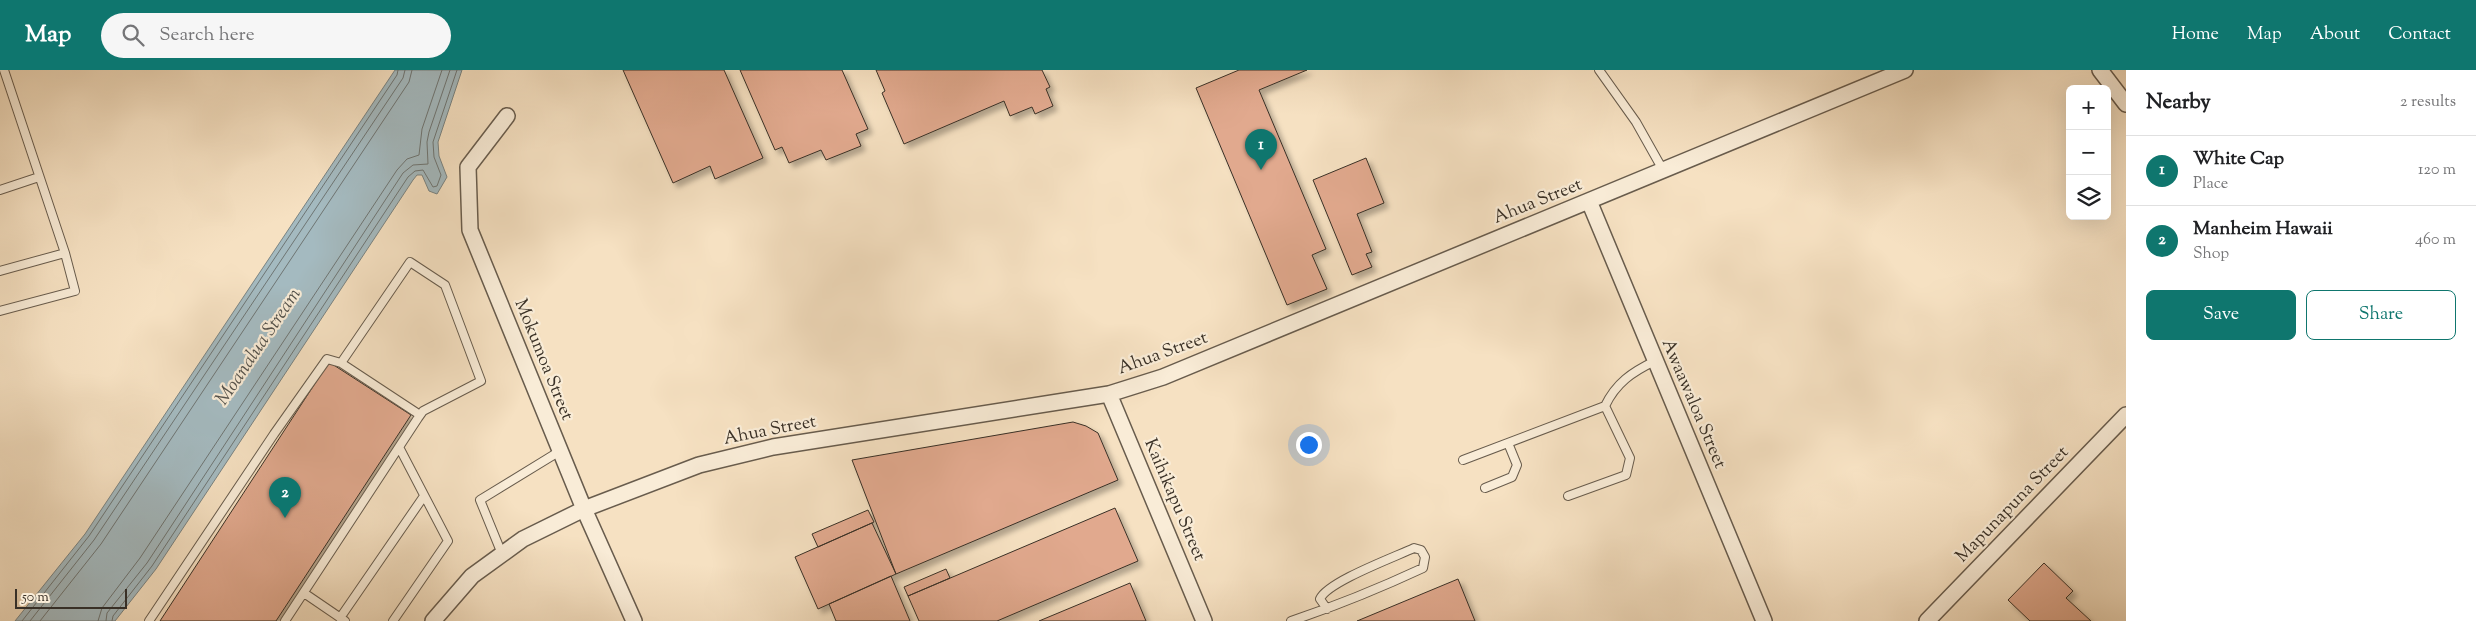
<!DOCTYPE html>
<html lang="en">
<head>
<meta charset="utf-8">
<style>
	:root { --surface:#fff; --page:#f6f6f6; --text:#202124; --muted:#757577; --line:#e0e0e0; --accent:#0f766e }
	body { margin:0; font-family:"Sorts Mill Goudy",serif; background:var(--page); color:var(--text) }
	.controls { position:absolute; right:15px; top:15px; display:grid; overflow:hidden; border-radius:8px; box-shadow:0 5px 20px #0002 }
	.controls button { width:45px; height:45px; display:grid; place-items:center; padding:0; border:0; border-bottom:1px solid var(--line); background:var(--surface); color:var(--text); font:25px sans-serif }
	.scale { position:absolute; left:15px; bottom:12px; width:112px; box-sizing:border-box; padding-left:5px; border:2px solid #393026; border-top:0; font-size:14px; line-height:18px; white-space:nowrap; color:#393026; -webkit-text-stroke:4px #f9ecd7; paint-order:stroke }
	.you { position:absolute; left:1308px; top:374px; width:18px; height:18px; margin:-12px; border:4px solid #fff; border-radius:50%; background:#1a73e8; box-shadow:0 0 0 8px #1a73e833 }
	.badge { display:grid; place-items:center; width:32px; height:32px; border-radius:50%; background:var(--accent); color:#fff; font-size:16px; font-weight:700 }
	.pin { position:absolute; translate:-50% -41px; filter:drop-shadow(0 1px 2px #0008) }
	.pin::after { content:''; position:absolute; top:26px; width:18px; height:15px; background:inherit; clip-path:polygon(0 0,100% 0,50% 100%) }
	.list { margin:0; padding:0; list-style:none }
	h2 { display:flex; justify-content:space-between; align-items:center; height:65px; margin:0; padding:0 20px; font-size:21px }
	h2 small { font-size:16px; font-weight:400; color:var(--muted) }
	.list li { display:grid; grid-template-columns:32px 1fr auto; gap:15px; align-items:center; box-sizing:border-box; height:70px; padding:0 20px; border-top:1px solid var(--line) }
	.list b { display:block; font-size:19px; white-space:nowrap }
	.list p { margin:0; font-size:16px; white-space:nowrap; color:var(--muted) }
	.list em { font-size:16px; font-style:normal; color:var(--muted) }
	.actions { display:flex; gap:10px; padding:15px 20px }
	.actions a { flex:1; padding:11px 0; border:1px solid var(--accent); border-radius:8px; text-align:center; font-size:18px; color:var(--accent) }
	.actions .main { background:var(--accent); color:#fff }
	.icon { flex:none; width:28px; height:28px; fill:none; stroke:currentColor; stroke-width:2; stroke-linecap:round; stroke-linejoin:round }
	.map { position:relative; flex:none; width:2126px; height:551px; overflow:hidden }
	header { display:flex; align-items:center; gap:30px; box-sizing:border-box; height:70px; padding:0 25px; background:var(--accent); color:#fff }
	header strong { font-size:24px }
	nav { display:flex; gap:28px; margin-inline-start:auto; font-size:18px }
	.search { width:350px; height:45px; background:var(--page); display:flex; align-items:center; gap:12px; box-sizing:border-box; padding:0 18px; border-radius:28px; color:var(--muted); font-size:19px }
	main { display:flex }
	aside { flex:1; background:var(--surface) }
	.map>svg:first-child { display:block }
</style>
</head>
<body>
<header>
<strong>Map</strong>
<div class="search"><svg class="icon" aria-label="search" viewBox="0 0 24 24"><circle cx="10" cy="10" r="6"/><path d="M15 15l6 6"/></svg>Search here</div>
<nav><a>Home</a><a>Map</a><a>About</a><a>Contact</a></nav>
</header>
<main>
<div class="map">
<svg width="2126" height="551" viewBox="0 0 2126 551">
	<defs>
		<filter id="shadow"><feDropShadow dx="4.5" dy="4.5" stdDeviation="2.5" flood-color="#0004"/></filter>
	</defs>
	<rect width="100%" height="100%" fill="#f6e1c2"/>
	<filter id="stains"><feTurbulence type="fractalNoise" baseFrequency=".004" numOctaves="4"/><feColorMatrix values="0 0 0 0 .2 0 0 0 0 .09 0 0 0 0 .02 0 0 0 .5 -.17"/></filter>
	<radialGradient id="worn" r=".72"><stop offset=".6" stop-color="#630" stop-opacity="0"/><stop offset="1" stop-color="#630" stop-opacity=".3"/></radialGradient>
	<path fill="#a4bac0" stroke="#798382" d="M395,0H462L438,72L439,86L447,107L437,124L429,121L422,105H417L413,110L156,499L115,551H15L85,464Z"/>
	<g fill="none" stroke-linecap="round" stroke-linejoin="round">
		<path stroke="#6e7573" stroke-width="1" d="M22,551L89,466L397,5L398,0
			M30,551L94,470L403,8L405,0
			M40,551L101,474L409,12L412,0
			M98,551L102,538L140,488L397,100L407,89L419,85L422,59L442,0
			M106,551L107,543L147,493L403,103L413,95L428,94L427,72L429,62L450,0
			M112,551L113,546L152,496L408,107L415,101L423,100L433,117L437,116L441,105L434,87L433,72L457,0"/>
	</g>
	<path fill="#e1a98e" stroke="#393026" filter="url(#shadow)" d="M623,0H724L763,88L715,109L710,96L673,113Z
		M740,0H842L868,59L856,64L861,76L826,90L821,80L789,93L782,77L775,80Z
		M876,0H1042L1050,17L1046,19L1053,36L1035,44L1032,37L1010,46L1004,31L904,74L882,23L885,21Z
		M1239,0H1307L1259,20L1326,179L1312,185L1327,219L1287,235L1196,18Z
		M1366,88L1384,133L1357,144L1372,182L1366,184L1372,197L1352,205L1313,110Z
		M329,292L411,345L276,551H160Z
		M1073,352L1086,356L1098,363L1118,410L896,504L852,390Z
		M1115,438L1138,491L997,551H919L908,526Z
		M868,440L874,452L818,477L812,464Z
		M872,453L896,504L818,539L795,487Z
		M2044,493L2073,521L2066,528L2091,551H2030L2008,530Z
		M946,499L950,508L908,526L904,517Z
		M891,506L910,551H836L829,534Z
		M1458,509L1475,551H1357Z
		M1130,513L1146,551H1039Z"/>
	<g fill="none" stroke-linecap="round" stroke-linejoin="round">
		<g stroke="#685c4d" stroke-width="10">
			<path id="service" d="M4,0L65,183
				M1599,0L1636,52L1663,100
				M0,120L39,107
				M0,201L65,183L75,221L0,241
				M1463,390L1605,336C1616,313 1632,302 1655,291
				M1485,418L1512,407L1517,395L1508,373
				M1568,426L1626,405L1630,388L1605,336
				M502,484L480,430L560,381
				M304,523L345,551
				M340,548L424,426
				M149,551L274,364L327,289L341,293
				M285,551L418,348L423,341L481,311L445,215L410,192L341,293L420,345
				M393,551L448,471L399,377
				M1291,551C1336,536 1380,518 1423,498L1425,487L1421,480L1414,478C1395,487 1327,512 1320,529L1327,539"/>
		</g>
		<g stroke="#685c4d" stroke-width="18">
			<path id="minor" d="M2100,0L2126,34
				M507,46L468,97L470,160L584,439L634,551
				M1589,131L1764,551
				M1109,324L1204,551
				M433,551L472,506L523,469L584,439L699,395L773,377L1109,324L1163,307L1905,0
				M1927,551L2126,345"/>
		</g>
		<use href="#service" stroke="#f9ecd7" stroke-width="8"/>
		<use href="#minor" stroke="#f9ecd7" stroke-width="15"/>
	</g>
	<g text-anchor="middle" dominant-baseline="central" stroke-width="4.5" stroke-linejoin="round" paint-order="stroke">
		<g font-size="18" fill="#393026" stroke="#f9ecd7">
			<text transform="translate(1538 132) rotate(-22)">Ahua Street</text>
			<text transform="translate(1163 284) rotate(-20)">Ahua Street</text>
			<text transform="translate(543 290) rotate(68)">Mokumoa Street</text>
			<text transform="translate(1693 334) rotate(67)">Awaawaloa Street</text>
			<text transform="translate(770 361) rotate(-11)">Ahua Street</text>
			<text transform="translate(1174 430) rotate(67)">Kaihikapu Street</text>
			<text transform="translate(2013 435) rotate(-46)">Mapunapuna Street</text>
		</g>
		<g font-size="19" font-style="italic" fill="#54524c" stroke="#f9ecd7">
			<text transform="translate(259 277) rotate(-56)">Moanalua Stream</text>
		</g>
	</g>
	<rect width="100%" height="100%" filter="url(#stains)"/>
	<rect width="100%" height="100%" fill="url(#worn)"/>
</svg>
<div class="controls">
<button>+</button>
<button>−</button>
<button><svg class="icon" aria-label="layers" viewBox="0 0 24 24"><path d="M12 4l9 5-9 5-9-5zM3 14l9 5 9-5"/></svg></button>
</div>
<div class="scale">50 m</div>
<div class="you"></div>
<div class="pin badge" style="left:1261px;top:100px">1</div>
<div class="pin badge" style="left:285px;top:448px">2</div>
</div>
<aside>
<h2>Nearby<small>2 results</small></h2>
<ul class="list">
<li><span class="badge">1</span><div><b>White Cap</b><p>Place</p></div><em>120 m</em></li>
<li><span class="badge">2</span><div><b>Manheim Hawaii</b><p>Shop</p></div><em>460 m</em></li>
</ul>
<div class="actions"><a class="main">Save</a><a>Share</a></div>
</aside>
</main>
</body>
</html>
